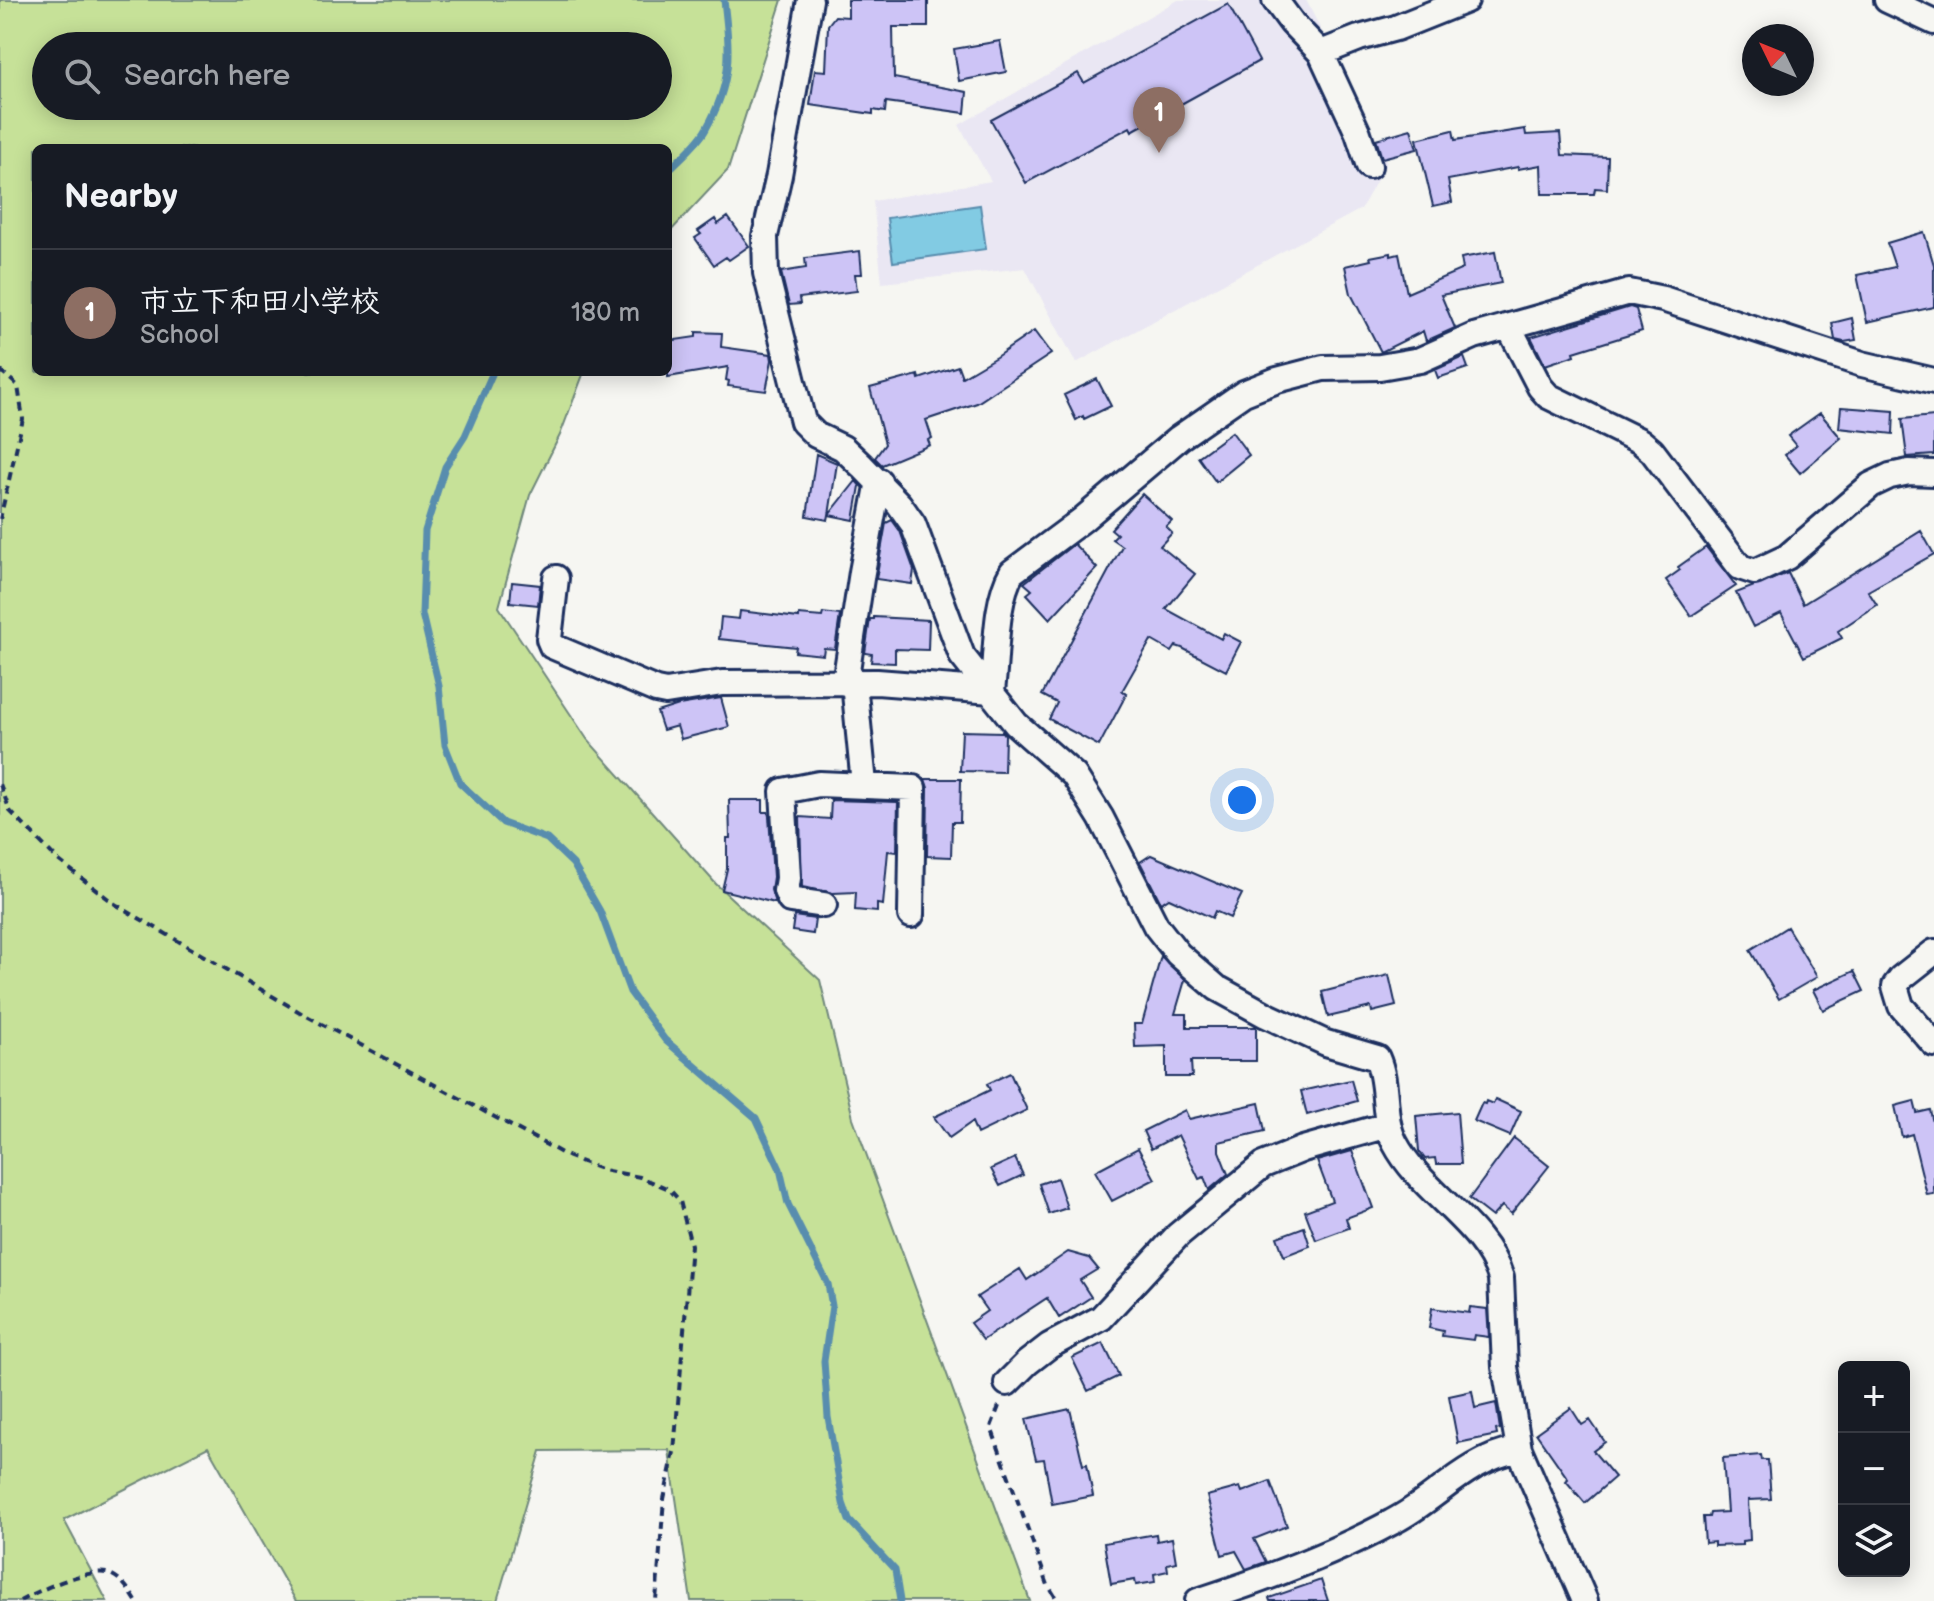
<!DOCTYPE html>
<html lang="en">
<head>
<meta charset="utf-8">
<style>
	:root { --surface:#171b24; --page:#242831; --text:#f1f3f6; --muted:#9ea1a6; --line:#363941; --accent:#7c3aed }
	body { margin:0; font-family:"Balsamiq Sans","Klee One",sans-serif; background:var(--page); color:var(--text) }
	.controls { position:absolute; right:24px; bottom:24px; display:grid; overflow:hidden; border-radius:12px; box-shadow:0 4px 20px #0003 }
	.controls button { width:72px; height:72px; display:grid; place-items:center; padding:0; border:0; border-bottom:2px solid var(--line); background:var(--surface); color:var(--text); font:40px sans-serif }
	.compass { position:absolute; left:1742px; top:24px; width:72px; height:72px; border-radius:50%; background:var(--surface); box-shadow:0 4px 20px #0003; rotate:313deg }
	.you { position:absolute; left:1242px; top:800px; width:28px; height:28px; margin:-20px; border:6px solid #fff; border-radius:50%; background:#1a73e8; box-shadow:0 0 0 12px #1a73e833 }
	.badge { display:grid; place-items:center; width:52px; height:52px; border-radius:50%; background:var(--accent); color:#fff; font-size:26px; font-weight:700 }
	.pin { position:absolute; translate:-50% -66px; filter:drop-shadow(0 2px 4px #0008) }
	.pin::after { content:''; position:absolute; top:42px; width:28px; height:24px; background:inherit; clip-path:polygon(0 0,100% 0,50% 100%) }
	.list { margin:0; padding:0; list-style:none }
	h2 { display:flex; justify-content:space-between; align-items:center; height:104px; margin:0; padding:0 32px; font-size:34px }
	h2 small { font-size:26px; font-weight:400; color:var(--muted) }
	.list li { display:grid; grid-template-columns:52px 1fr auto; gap:24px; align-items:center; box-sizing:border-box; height:128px; padding:0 32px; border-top:2px solid var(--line) }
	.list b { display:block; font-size:30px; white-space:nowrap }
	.list p { margin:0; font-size:26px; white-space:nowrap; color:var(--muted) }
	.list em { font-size:26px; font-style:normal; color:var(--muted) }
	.icon { flex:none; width:44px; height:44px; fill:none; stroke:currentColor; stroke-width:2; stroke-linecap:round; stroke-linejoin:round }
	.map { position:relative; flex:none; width:1934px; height:1601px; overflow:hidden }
	.search { position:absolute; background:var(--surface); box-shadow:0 4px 20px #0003; left:32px; top:32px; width:640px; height:88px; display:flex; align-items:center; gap:20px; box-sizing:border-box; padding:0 28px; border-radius:44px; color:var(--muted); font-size:30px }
	.panel { position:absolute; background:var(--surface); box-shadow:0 4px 20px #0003; left:32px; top:144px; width:640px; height:232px; border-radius:12px }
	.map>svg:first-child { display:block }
</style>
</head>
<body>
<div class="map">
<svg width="1934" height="1601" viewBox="0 0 1934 1601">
	<rect width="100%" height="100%" fill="#f6f6f2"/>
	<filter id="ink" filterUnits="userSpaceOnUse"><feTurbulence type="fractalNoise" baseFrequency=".0125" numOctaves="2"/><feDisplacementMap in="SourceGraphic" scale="16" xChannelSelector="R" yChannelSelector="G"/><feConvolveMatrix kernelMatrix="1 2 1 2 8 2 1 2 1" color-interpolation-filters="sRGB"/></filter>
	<g filter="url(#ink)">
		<path fill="#eae7f3" d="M1178,0H1306L1387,162L1361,209L1076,363L1025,268L882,283L873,201L991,181L959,125Z"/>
		<path fill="#c6e198" stroke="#70887b" stroke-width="2" fill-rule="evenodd" d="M0,0H782L728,170L668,234V148H36V372H584L560,435L530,495L499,607L587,739L716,884L820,980L853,1118L1030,1601H691L669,1450L541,1451L497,1601H296L208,1447L64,1520L107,1601H0ZM46,46H658V106H46Z"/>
		<path fill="#82cbe3" stroke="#598dae" stroke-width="2" d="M980,205L986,249L893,262L887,218Z"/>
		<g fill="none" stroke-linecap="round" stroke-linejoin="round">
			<path stroke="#598dae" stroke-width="7" d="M668,171C680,158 698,144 706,129C733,81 730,52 724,0
				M493,372L465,436L445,467L425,531L422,614L439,686L445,745L460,783L503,823L547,839L573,864L600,911L630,992L665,1040L756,1118L780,1169L788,1204L828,1284L832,1306L824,1361L828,1417L843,1503L849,1520L895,1570L900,1601"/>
		</g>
		<path fill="#cdc4f6" stroke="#1b2f5e" stroke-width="2" d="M848,0H928V27H893L894,78L967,92L965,113L886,102L885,112L873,110V114L810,105L815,70L826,71L828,25L835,16L848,17Z
			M1228,4L1259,61L1132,131L1130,127L1026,183L991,120L1078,73L1084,83Z
			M1000,41L1006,72L959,81L954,49Z
			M1411,129L1417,149L1382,158L1376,139Z
			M1525,129L1526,135L1560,133L1562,155L1608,157L1607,189L1595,188L1594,194H1542L1541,165L1518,169V167L1448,180L1452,202L1433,206L1417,139L1453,130L1455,140Z
			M728,217L749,246L729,260L726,257L714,265L695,238L701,234L698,231L715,219L718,224Z
			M1924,232L1934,265V307L1867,322L1857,275L1895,267L1887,243Z
			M860,251L862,274H855L857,291L799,298L800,304L789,305L781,272L806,268L805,258Z
			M1495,252L1501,283L1441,295L1455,328L1426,341L1423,331L1381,352L1351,294L1345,266L1371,260L1370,257L1391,253V256L1399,254L1407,293L1463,269L1461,258Z
			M1630,307L1636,309L1642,331L1574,352L1575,355L1545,365L1531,337Z
			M1852,318L1856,340L1844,342L1835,340L1832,323Z
			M1034,331L1051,354L977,403L926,420L932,438L928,440L930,445L882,465L875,458L885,444L870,388L918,375L919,379L958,366L962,377L996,357Z
			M696,332L722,333L721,347L771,354L772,360L766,391L728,386L729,381L726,380L728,367L668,377V341L696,337Z
			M1464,357L1468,368L1438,378L1435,370Z
			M1097,379L1111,406L1084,419L1083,416L1076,420L1064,395Z
			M1841,407L1894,411L1893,434L1839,428Z
			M1820,413L1841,438L1800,473L1785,455L1796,446L1788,436Z
			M1934,416V455L1907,457L1902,419Z
			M1232,432L1249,455L1216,482L1198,457Z
			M816,454L837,463L829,515L856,481L860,486L854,520L829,515L828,520L807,516Z
			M1142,494L1172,521L1166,527L1172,533L1160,546L1195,574L1166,609L1221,639L1224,633L1241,642L1226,671L1182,648L1176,646L1172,652L1151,640L1122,691L1127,693L1099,746L1049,719L1057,703L1042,695L1122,546L1112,539L1117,534L1111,529Z
			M892,520L900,531L914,570L912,584L876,579L886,523Z
			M1921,531L1934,554L1868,591L1877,605L1838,631L1842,638L1804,657L1781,613L1753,627L1736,593L1788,573L1803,604Z
			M1074,544L1097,568L1050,619L1027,594L1032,590L1024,583Z
			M1706,547L1736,586L1691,616L1666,580L1680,570L1678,567Z
			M512,582L540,585L538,605L510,602Z
			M740,611L799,618V615L822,617L823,613L840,615L835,649L824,648L823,655L795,652L796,647L719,639L721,617L739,619Z
			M874,617L929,620L928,650L895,649V663L871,662L872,654L865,653L870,619H874Z
			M721,698L729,727L681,739L677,726L663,730L657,712L679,705Z
			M962,731L1003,732L1005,735L1004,772L960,771Z
			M925,779H961L960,822H952L951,857L927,856L928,788Z
			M729,800H763V812H768L769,816L773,877L771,890L775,903L722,890L727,869V838H730Z
			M831,800L898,802L897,852L888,851L883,905L877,904V912L855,910L856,892L833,893L802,887L800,817L830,819Z
			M1151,855L1242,894L1230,918L1215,911L1212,918L1169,898L1161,903L1140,862Z
			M794,916L815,919L813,934L792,931Z
			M1787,927L1817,977L1779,999L1750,950Z
			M1161,956L1185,980L1175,1014H1187V1027H1256V1061H1191L1192,1077H1166V1046L1135,1047L1134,1024H1142Z
			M1854,971L1864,991L1823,1010L1813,990Z
			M1389,975L1396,1006L1372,1012L1371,1007L1328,1017L1322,992Z
			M1010,1073L1027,1110L977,1134L972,1122L949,1138L934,1117L990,1090L987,1084Z
			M1351,1080L1357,1101L1307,1115L1301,1091Z
			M1495,1099L1521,1111L1510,1136L1474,1121L1482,1103L1485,1104L1486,1101L1493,1104Z
			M1914,1101L1917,1113L1930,1110L1934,1127V1194L1927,1195L1912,1134L1902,1137L1895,1106Z
			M1259,1103L1265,1131L1219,1142V1151L1228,1174L1209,1190L1204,1177L1199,1179L1178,1135L1151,1149L1143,1131L1185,1110L1189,1119Z
			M1457,1112L1461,1164H1436L1435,1158L1425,1159L1419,1151L1416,1116Z
			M1514,1138L1549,1166L1511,1214L1502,1206L1492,1217L1469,1199Z
			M1138,1148L1155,1179L1112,1201L1095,1171Z
			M1352,1151L1373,1208L1346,1218L1349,1228L1316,1240L1305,1211L1332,1201L1317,1161Z
			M1015,1158L1023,1175L1000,1186L991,1169Z
			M1057,1178L1067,1208L1049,1214L1039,1184Z
			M1304,1227L1310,1246L1284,1256L1277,1237Z
			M1068,1252L1089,1258L1098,1269L1080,1280L1091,1297L1059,1318L1047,1298L983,1340L970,1323L987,1311L977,1297L1020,1269L1027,1280Z
			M1470,1307L1487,1309L1489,1337L1474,1335L1473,1340L1442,1336L1443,1331L1429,1328L1432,1308L1469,1313Z
			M1103,1343L1119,1376L1088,1391L1072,1358Z
			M1472,1391L1475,1408L1496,1403L1500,1429L1496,1430L1497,1435L1458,1443L1449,1396Z
			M1571,1408L1582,1425L1590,1420L1605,1442L1593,1451L1615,1477L1585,1503L1566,1481L1568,1479L1536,1433Z
			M1070,1409L1083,1465L1087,1464L1093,1496L1052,1504L1044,1459L1036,1460L1026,1419Z
			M1761,1455L1762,1460H1768L1771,1499L1748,1500L1750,1540L1742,1541V1545L1714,1546V1542L1705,1543L1703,1517H1709L1710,1513L1727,1512L1723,1458Z
			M1270,1481L1287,1526L1254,1539L1266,1562L1246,1569L1236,1551L1222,1555L1207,1496L1240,1487L1242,1492Z
			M1156,1534L1157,1541L1172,1538L1176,1562L1167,1564L1168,1571L1154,1574L1155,1582L1136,1585L1135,1580L1111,1584L1104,1543Z
			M1321,1580L1328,1601H1270L1269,1598Z"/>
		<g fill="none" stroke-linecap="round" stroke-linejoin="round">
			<g stroke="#1b2f5e" stroke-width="30">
				<path id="minor" d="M810,0L779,175L765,236L766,273L803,422L816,435L843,448L862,466L899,504L913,524L962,656L1016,724L1074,775L1101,818L1156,926L1178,954L1217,988L1266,1015L1326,1043L1377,1058C1389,1085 1381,1117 1395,1143C1421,1193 1485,1224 1501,1278L1505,1367L1519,1449L1585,1601
					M1275,0L1292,23L1321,53L1358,133L1369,166
					M1887,0L1934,22
					M1321,53L1359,38L1396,28L1466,0
					M1509,327L1540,387L1548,396L1640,441L1652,451L1740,567L1755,572L1787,557L1871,485L1890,476L1909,472L1934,473
					M556,578L549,639L552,646L656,690L666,692L722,683L877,682L992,691
					M845,683L862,572L879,481
					M854,683L864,784
					M992,691C997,655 994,603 1012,572L1082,520L1179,438L1244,393L1277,380L1323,368L1380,367L1420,360L1474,336L1629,292L1663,299L1862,364L1934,381
					M824,905L790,900L786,891L788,878L783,791L819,784L913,788L911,915
					M1934,952L1901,978L1895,986L1901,1006L1934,1044
					M1007,1383L1027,1363L1049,1346L1101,1318L1178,1235L1263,1165L1303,1149L1388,1125
					M1198,1601C1263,1580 1331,1555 1392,1522C1439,1498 1463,1461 1519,1449"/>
			</g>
			<path stroke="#1b2f5e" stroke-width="4" stroke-dasharray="8 6" stroke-linecap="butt" d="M0,370L18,386L23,419L0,519
				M0,784L10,811L58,860L115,904L303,1014L569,1157L603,1170L640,1177L669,1189L680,1201L691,1245L674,1452L664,1499L656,1601
				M999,1406L991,1427L1048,1585L1058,1601
				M20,1601C37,1591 92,1566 110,1574C122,1579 129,1590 136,1601"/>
			<use href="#minor" stroke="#f6f6f2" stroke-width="24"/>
		</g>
	</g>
</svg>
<div class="controls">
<button>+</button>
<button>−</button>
<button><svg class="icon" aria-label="layers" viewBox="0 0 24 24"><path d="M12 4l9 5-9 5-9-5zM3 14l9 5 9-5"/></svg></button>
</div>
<svg class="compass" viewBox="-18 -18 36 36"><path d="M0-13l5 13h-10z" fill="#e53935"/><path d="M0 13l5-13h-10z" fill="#9ea1a6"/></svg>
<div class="you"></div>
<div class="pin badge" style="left:1159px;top:153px;background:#8d6e63">1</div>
<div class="search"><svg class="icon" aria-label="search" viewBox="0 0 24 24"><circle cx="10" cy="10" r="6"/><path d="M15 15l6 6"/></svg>Search here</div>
<section class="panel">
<h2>Nearby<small></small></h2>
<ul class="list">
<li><span class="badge" style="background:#8d6e63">1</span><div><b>市立下和田小学校</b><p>School</p></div><em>180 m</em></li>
</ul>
</section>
</div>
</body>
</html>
